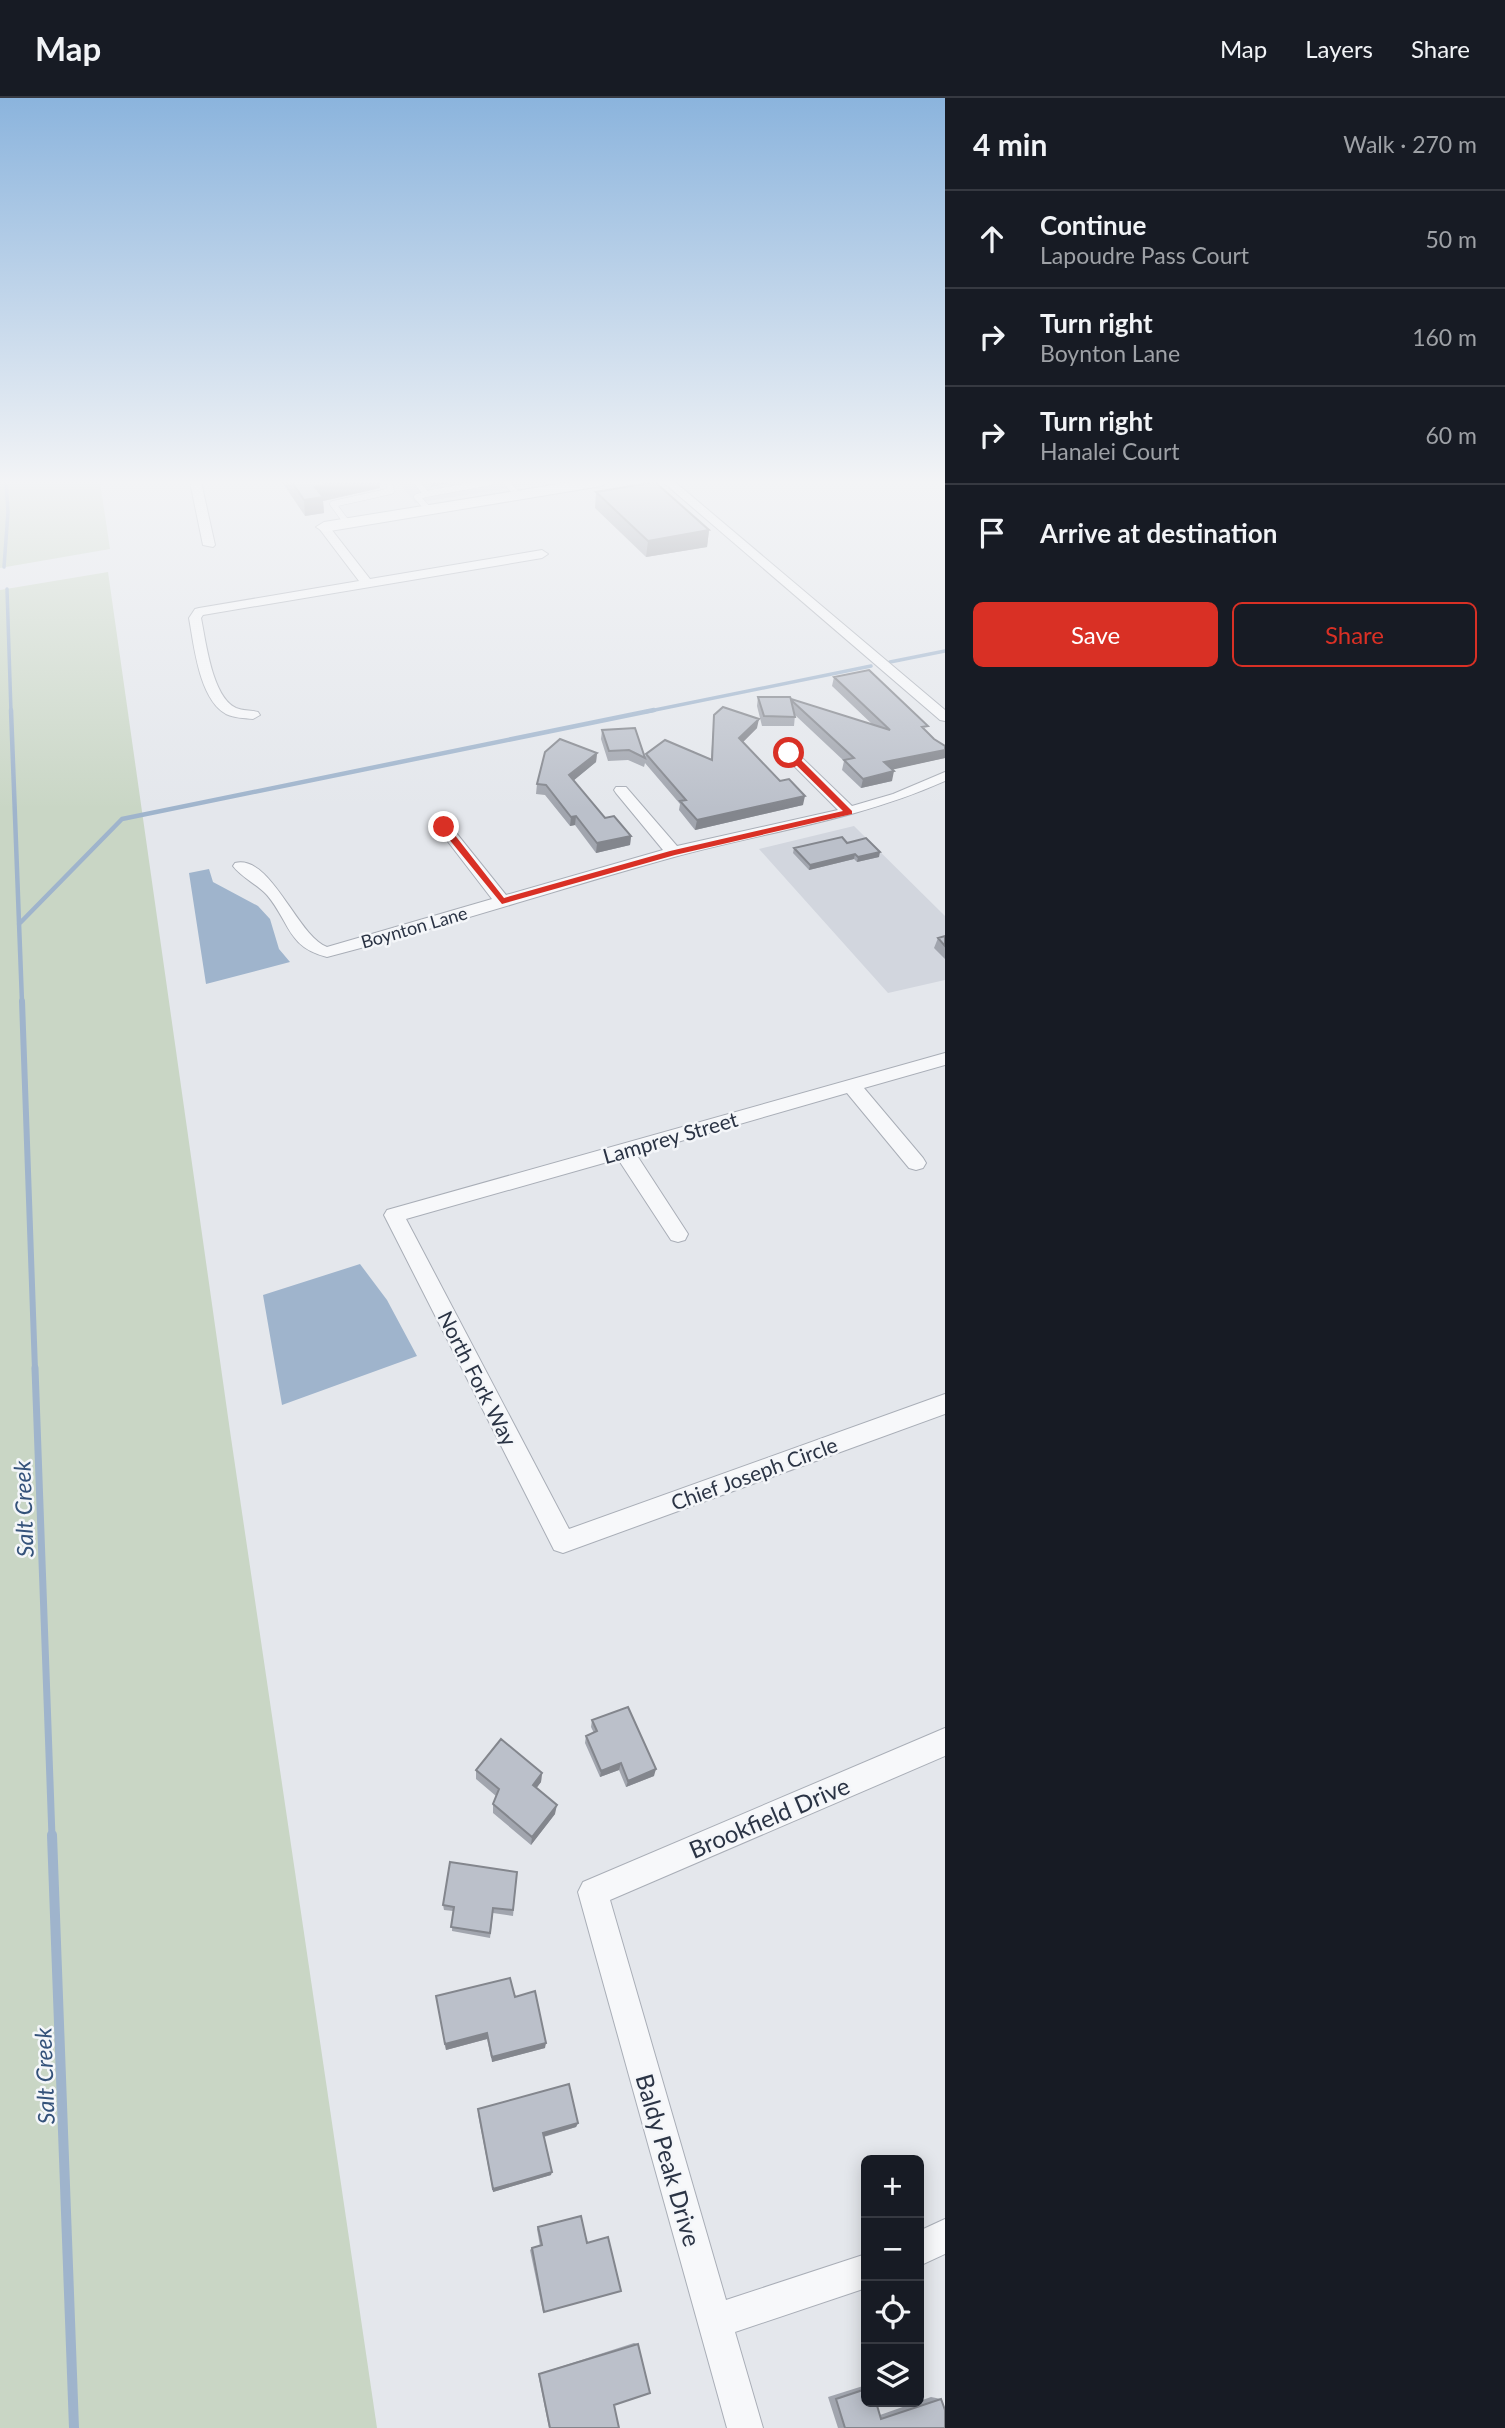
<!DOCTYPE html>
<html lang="en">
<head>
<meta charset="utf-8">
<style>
	:root { --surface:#171b24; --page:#242831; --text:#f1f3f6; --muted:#9ea1a6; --line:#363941; --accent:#d93025 }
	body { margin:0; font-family:Lato,sans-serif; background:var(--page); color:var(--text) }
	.controls { position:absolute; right:21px; bottom:21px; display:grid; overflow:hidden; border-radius:10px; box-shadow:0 4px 18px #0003 }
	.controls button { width:63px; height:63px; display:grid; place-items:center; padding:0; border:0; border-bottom:2px solid var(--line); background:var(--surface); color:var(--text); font:35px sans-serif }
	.stop { position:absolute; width:21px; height:21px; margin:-16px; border:5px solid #d93025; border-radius:50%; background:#fff }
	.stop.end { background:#d93025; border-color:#fff; box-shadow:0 2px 7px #0008 }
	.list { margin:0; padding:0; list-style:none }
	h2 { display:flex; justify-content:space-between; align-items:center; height:91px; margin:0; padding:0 28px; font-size:30px }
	h2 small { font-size:23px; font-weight:400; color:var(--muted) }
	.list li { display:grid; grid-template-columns:46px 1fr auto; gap:21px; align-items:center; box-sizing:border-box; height:98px; padding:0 28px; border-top:2px solid var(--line) }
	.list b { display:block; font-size:26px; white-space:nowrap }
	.list p { margin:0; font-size:23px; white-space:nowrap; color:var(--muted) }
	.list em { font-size:23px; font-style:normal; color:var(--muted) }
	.actions { display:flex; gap:14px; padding:21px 28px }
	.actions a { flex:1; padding:16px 0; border:2px solid var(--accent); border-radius:10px; text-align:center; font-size:24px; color:var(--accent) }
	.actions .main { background:var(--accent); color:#fff }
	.icon { flex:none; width:38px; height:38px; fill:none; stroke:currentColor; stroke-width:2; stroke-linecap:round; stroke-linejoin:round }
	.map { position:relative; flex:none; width:945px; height:2330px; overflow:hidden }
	header { display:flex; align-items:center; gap:42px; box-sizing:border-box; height:98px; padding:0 35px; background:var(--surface); border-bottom:2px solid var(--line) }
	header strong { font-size:33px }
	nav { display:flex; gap:38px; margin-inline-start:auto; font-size:24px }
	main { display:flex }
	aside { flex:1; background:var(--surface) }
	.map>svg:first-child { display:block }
</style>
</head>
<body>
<header>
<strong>Map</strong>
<nav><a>Map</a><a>Layers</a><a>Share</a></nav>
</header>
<main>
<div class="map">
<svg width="945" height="2330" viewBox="0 0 945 2330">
	<rect width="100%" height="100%" fill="#e4e7ec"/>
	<path fill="#d2d6de" d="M398,384H549L415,405Z
		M854,728L945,818V882L888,895L759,751Z"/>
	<path fill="#c9d6c5" d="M0,384H100L110,451L0,470Z
		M108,474L230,1333L377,2330H0V492Z"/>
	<path fill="#9fb4cc" d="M209,771L213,784L258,808L270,821L279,851L290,864L206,886L189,775Z
		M360,1166L387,1202L417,1258L282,1307L263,1197Z"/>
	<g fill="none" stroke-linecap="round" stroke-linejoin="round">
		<path stroke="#9fb4cc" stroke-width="3.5" d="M4,469L8,414L6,384
			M7,491L11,614
			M890,564L945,553
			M645,614L871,568"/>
		<path stroke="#9fb4cc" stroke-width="4.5" d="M11,612L22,904
			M19,826L122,721L654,612"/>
		<path stroke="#9fb4cc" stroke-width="6" d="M22,903L35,1272"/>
		<path stroke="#9fb4cc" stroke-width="7" d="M35,1270L52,1739"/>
		<path stroke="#9fb4cc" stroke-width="10" d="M52,1737L74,2330"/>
		<g stroke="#a9aeb7" stroke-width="7">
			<path id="lane" d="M417,384L426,396L417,399L429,412
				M506,384L519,398
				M426,396L491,384
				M347,425L333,406L391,393L389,384"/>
		</g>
		<g stroke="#a9aeb7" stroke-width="2">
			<path id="street" d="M190,384H201L215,447L213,449L203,447Z
				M663,384H675L945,612V623L940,622Z
				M324,426L328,427L370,481L542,452L548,456L542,460L203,517L201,520C206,544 212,599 236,610C243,613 251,612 258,614L260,617L253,621C244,620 234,620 226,616C199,601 194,547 189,520L195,511L199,510L359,483L318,429Z
				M789,651L794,652L852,708L893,696L945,674V683C858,722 765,734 674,759C558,791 444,829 327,859C287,849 290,824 267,797C257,786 242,780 233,768L235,765C271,756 297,838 327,849L492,801L439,732L436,729L439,726H449L506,797L663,752L616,695L614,692L616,689H626L677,748L838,712L784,658L782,655L784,652Z
				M945,955V967L864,990L923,1060L926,1065L923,1070L916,1072L909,1070L847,995L636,1056L688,1136L685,1142L678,1144L671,1142L618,1061L406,1121L569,1431L945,1296V1316L563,1455L554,1452L384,1117L387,1112Z
				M945,1630V1658L610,1802L726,2202L866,2156V2190L735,2234L763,2330H727L578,1794L583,1784Z
				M945,2121V2156L919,2168V2133Z"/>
		</g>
		<g stroke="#a9aeb7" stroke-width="2">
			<path id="secondary" d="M571,384H608L601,388L324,434L316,429L324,424Z"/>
		</g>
		<use href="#lane" stroke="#f7f8fa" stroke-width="6"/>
		<use href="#street" fill="#f7f8fa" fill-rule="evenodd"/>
		<use href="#secondary" fill="#fff" fill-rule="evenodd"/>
	</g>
	<path fill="#a1a5ae" d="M282,384H380V390L323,403L324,415L305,418Z
		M596,394L709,432L707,449L646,459L595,410Z
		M834,579L926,634L934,641L945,648V660L892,671V683L861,690L842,672L844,663L795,617L794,628H762L757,608L758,599L791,601L873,627L832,588Z
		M714,617L757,630L743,644L803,707L695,732L679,712L680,706L645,665L644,669L628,662L608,663L601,641L602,632L645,659L646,656L711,661Z
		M597,655L596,664L573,683L605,720L631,738L630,747L596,755L575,727L570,728L545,697L536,696L537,686Z
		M847,745L879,759L857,764L854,761L809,772L793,755L794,750Z
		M945,838V861L934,850L938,840Z
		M592,1622L654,1678L626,1689L619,1672L600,1679L585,1645L586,1638L594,1635L591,1629Z
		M476,1672L542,1675L541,1684L536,1690L555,1716L531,1747L493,1715V1706L496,1698L476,1681Z
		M517,1774L513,1818L493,1815L490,1840L452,1833L453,1813L444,1812L443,1807Z
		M515,1899L545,1950L492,1964L487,1941L446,1952L437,1905Z
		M478,2011L578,2025L576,2029L544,2039L551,2077L493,2094L478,2016Z
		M538,2129L587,2145L621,2193L543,2214L530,2152L532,2150L540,2148L537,2131Z
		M634,2245L638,2246L614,2307L619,2330H549L538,2276Z
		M863,2288L866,2289V2304L880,2317L931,2299L941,2301L945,2330H838L828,2299Z"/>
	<path fill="#83868d" d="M333,384H380V390L323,403L324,415L305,418L304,402L315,389Z
		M431,384H454L431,389Z
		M709,432L707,449L646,459L648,443Z
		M759,621L757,630L737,650L739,640Z
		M945,652V660L882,674L884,664Z
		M597,655L596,664L568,687L569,677Z
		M894,673L892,683L861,690L863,681Z
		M805,698L803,707L695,732L697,722Z
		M576,718L575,727L570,728L571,719Z
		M631,738L630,747L596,755L597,745Z
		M880,754L879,759L857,764L858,759Z
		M855,756L854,761L809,772L810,767Z
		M621,1665L619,1672L600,1679L601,1673Z
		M656,1671L654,1678L626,1689L628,1683Z
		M542,1675L541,1684L532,1696L533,1687Z
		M557,1707L555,1716L531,1747L532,1739Z
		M487,1935V1941L446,1952L445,1946Z
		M546,1945L545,1950L492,1964V1959Z
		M578,2025L576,2029L542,2039L543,2035Z
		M552,2074L551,2077L493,2094V2091Z"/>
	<path fill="#bbc0ca" stroke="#83868d" stroke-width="2" d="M292,384H333L315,389L323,399L304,402Z
		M655,384L709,432L648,443L596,394Z
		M869,572L928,628L922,629L934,641L945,648V652L884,664L894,673L863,681L844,662L854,660L791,602L795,619L764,618L758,599H790L791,601L890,632L834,579Z
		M723,609L759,621L739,640L780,683L789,681L805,698L697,722L680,703L686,702L646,656L665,642L712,662L714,617Z
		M635,630L645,660L629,652L609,653L602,632Z
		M560,641L597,655L569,677L605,720L614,718L631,738L597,745L576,718L571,719L546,687L537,686L545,654Z
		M842,739L847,745L866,740L880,754L858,759L855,756L810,767L794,750Z
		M945,838V848L938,840Z
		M628,1609L656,1671L628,1683L621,1665L601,1673L586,1638L597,1633L592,1622Z
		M501,1641L542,1675L533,1687L557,1707L532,1739L493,1706L499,1691L476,1672Z
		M450,1764L517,1774L513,1812L493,1810L490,1835L451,1829L454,1809L443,1807Z
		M510,1880L515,1899L535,1893L546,1945L492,1959L487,1935L445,1946L436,1898Z
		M569,1986L578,2025L543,2035L552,2074L493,2091L478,2011Z
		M581,2118L587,2145L608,2139L621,2193L544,2214L532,2150L542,2147L538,2129Z
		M638,2246L650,2295L614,2307L619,2330H550L539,2276Z
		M866,2291V2304H876L881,2321L941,2301L945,2312V2330H845L836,2301Z"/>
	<linearGradient id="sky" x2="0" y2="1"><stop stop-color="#8bb4dd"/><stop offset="0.54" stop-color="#f3f4f6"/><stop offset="1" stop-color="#f3f4f6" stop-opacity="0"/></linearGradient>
	<rect width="945" height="711" fill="url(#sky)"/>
	<path fill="#d93025" d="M786,653H792L852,713V716L675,757L502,806L439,729L447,727L504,800L670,753L843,713L786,657Z"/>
	<g text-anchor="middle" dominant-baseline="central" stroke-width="5" stroke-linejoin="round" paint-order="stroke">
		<g font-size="18" fill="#2b3445" stroke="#f4f6f9">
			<text transform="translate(414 829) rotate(-16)">Boynton Lane</text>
		</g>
		<g font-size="21" fill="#2b3445" stroke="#f4f6f9">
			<text transform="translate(670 1039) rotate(-16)">Lamprey Street</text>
			<text transform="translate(478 1280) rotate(63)">North Fork Way</text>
			<text transform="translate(754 1375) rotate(-20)">Chief Joseph Circle</text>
		</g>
		<g font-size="23" font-style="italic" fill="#34527a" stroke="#f4f6f9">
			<text transform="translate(23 1411) rotate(-92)">Salt Creek</text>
			<text transform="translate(44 1978) rotate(-92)">Salt Creek</text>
		</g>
		<g font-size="24" fill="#2b3445" stroke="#f4f6f9">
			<text transform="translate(769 1719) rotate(-23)">Brookfield Drive</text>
			<text transform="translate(669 2062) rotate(74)">Baldy Peak Drive</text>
		</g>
	</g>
</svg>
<div class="controls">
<button>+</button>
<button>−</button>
<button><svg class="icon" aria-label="locate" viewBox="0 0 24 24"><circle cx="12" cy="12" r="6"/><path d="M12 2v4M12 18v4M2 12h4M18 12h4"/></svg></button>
<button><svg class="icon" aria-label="layers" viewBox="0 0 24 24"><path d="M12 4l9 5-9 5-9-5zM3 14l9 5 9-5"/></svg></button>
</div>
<div class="stop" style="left:789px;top:655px"></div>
<div class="stop end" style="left:444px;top:729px"></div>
</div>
<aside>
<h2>4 min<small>Walk · 270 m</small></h2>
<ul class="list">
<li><svg class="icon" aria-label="ahead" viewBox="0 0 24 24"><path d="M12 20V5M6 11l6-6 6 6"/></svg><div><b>Continue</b><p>Lapoudre Pass Court</p></div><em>50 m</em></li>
<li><svg class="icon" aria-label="right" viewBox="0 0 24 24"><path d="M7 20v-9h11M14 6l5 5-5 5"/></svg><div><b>Turn right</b><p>Boynton Lane</p></div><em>160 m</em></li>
<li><svg class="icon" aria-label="right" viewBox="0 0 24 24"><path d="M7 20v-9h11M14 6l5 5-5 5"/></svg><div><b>Turn right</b><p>Hanalei Court</p></div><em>60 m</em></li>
<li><svg class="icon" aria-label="arrive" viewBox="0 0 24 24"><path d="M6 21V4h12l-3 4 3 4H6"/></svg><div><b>Arrive at destination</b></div></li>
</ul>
<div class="actions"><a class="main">Save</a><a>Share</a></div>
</aside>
</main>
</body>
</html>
